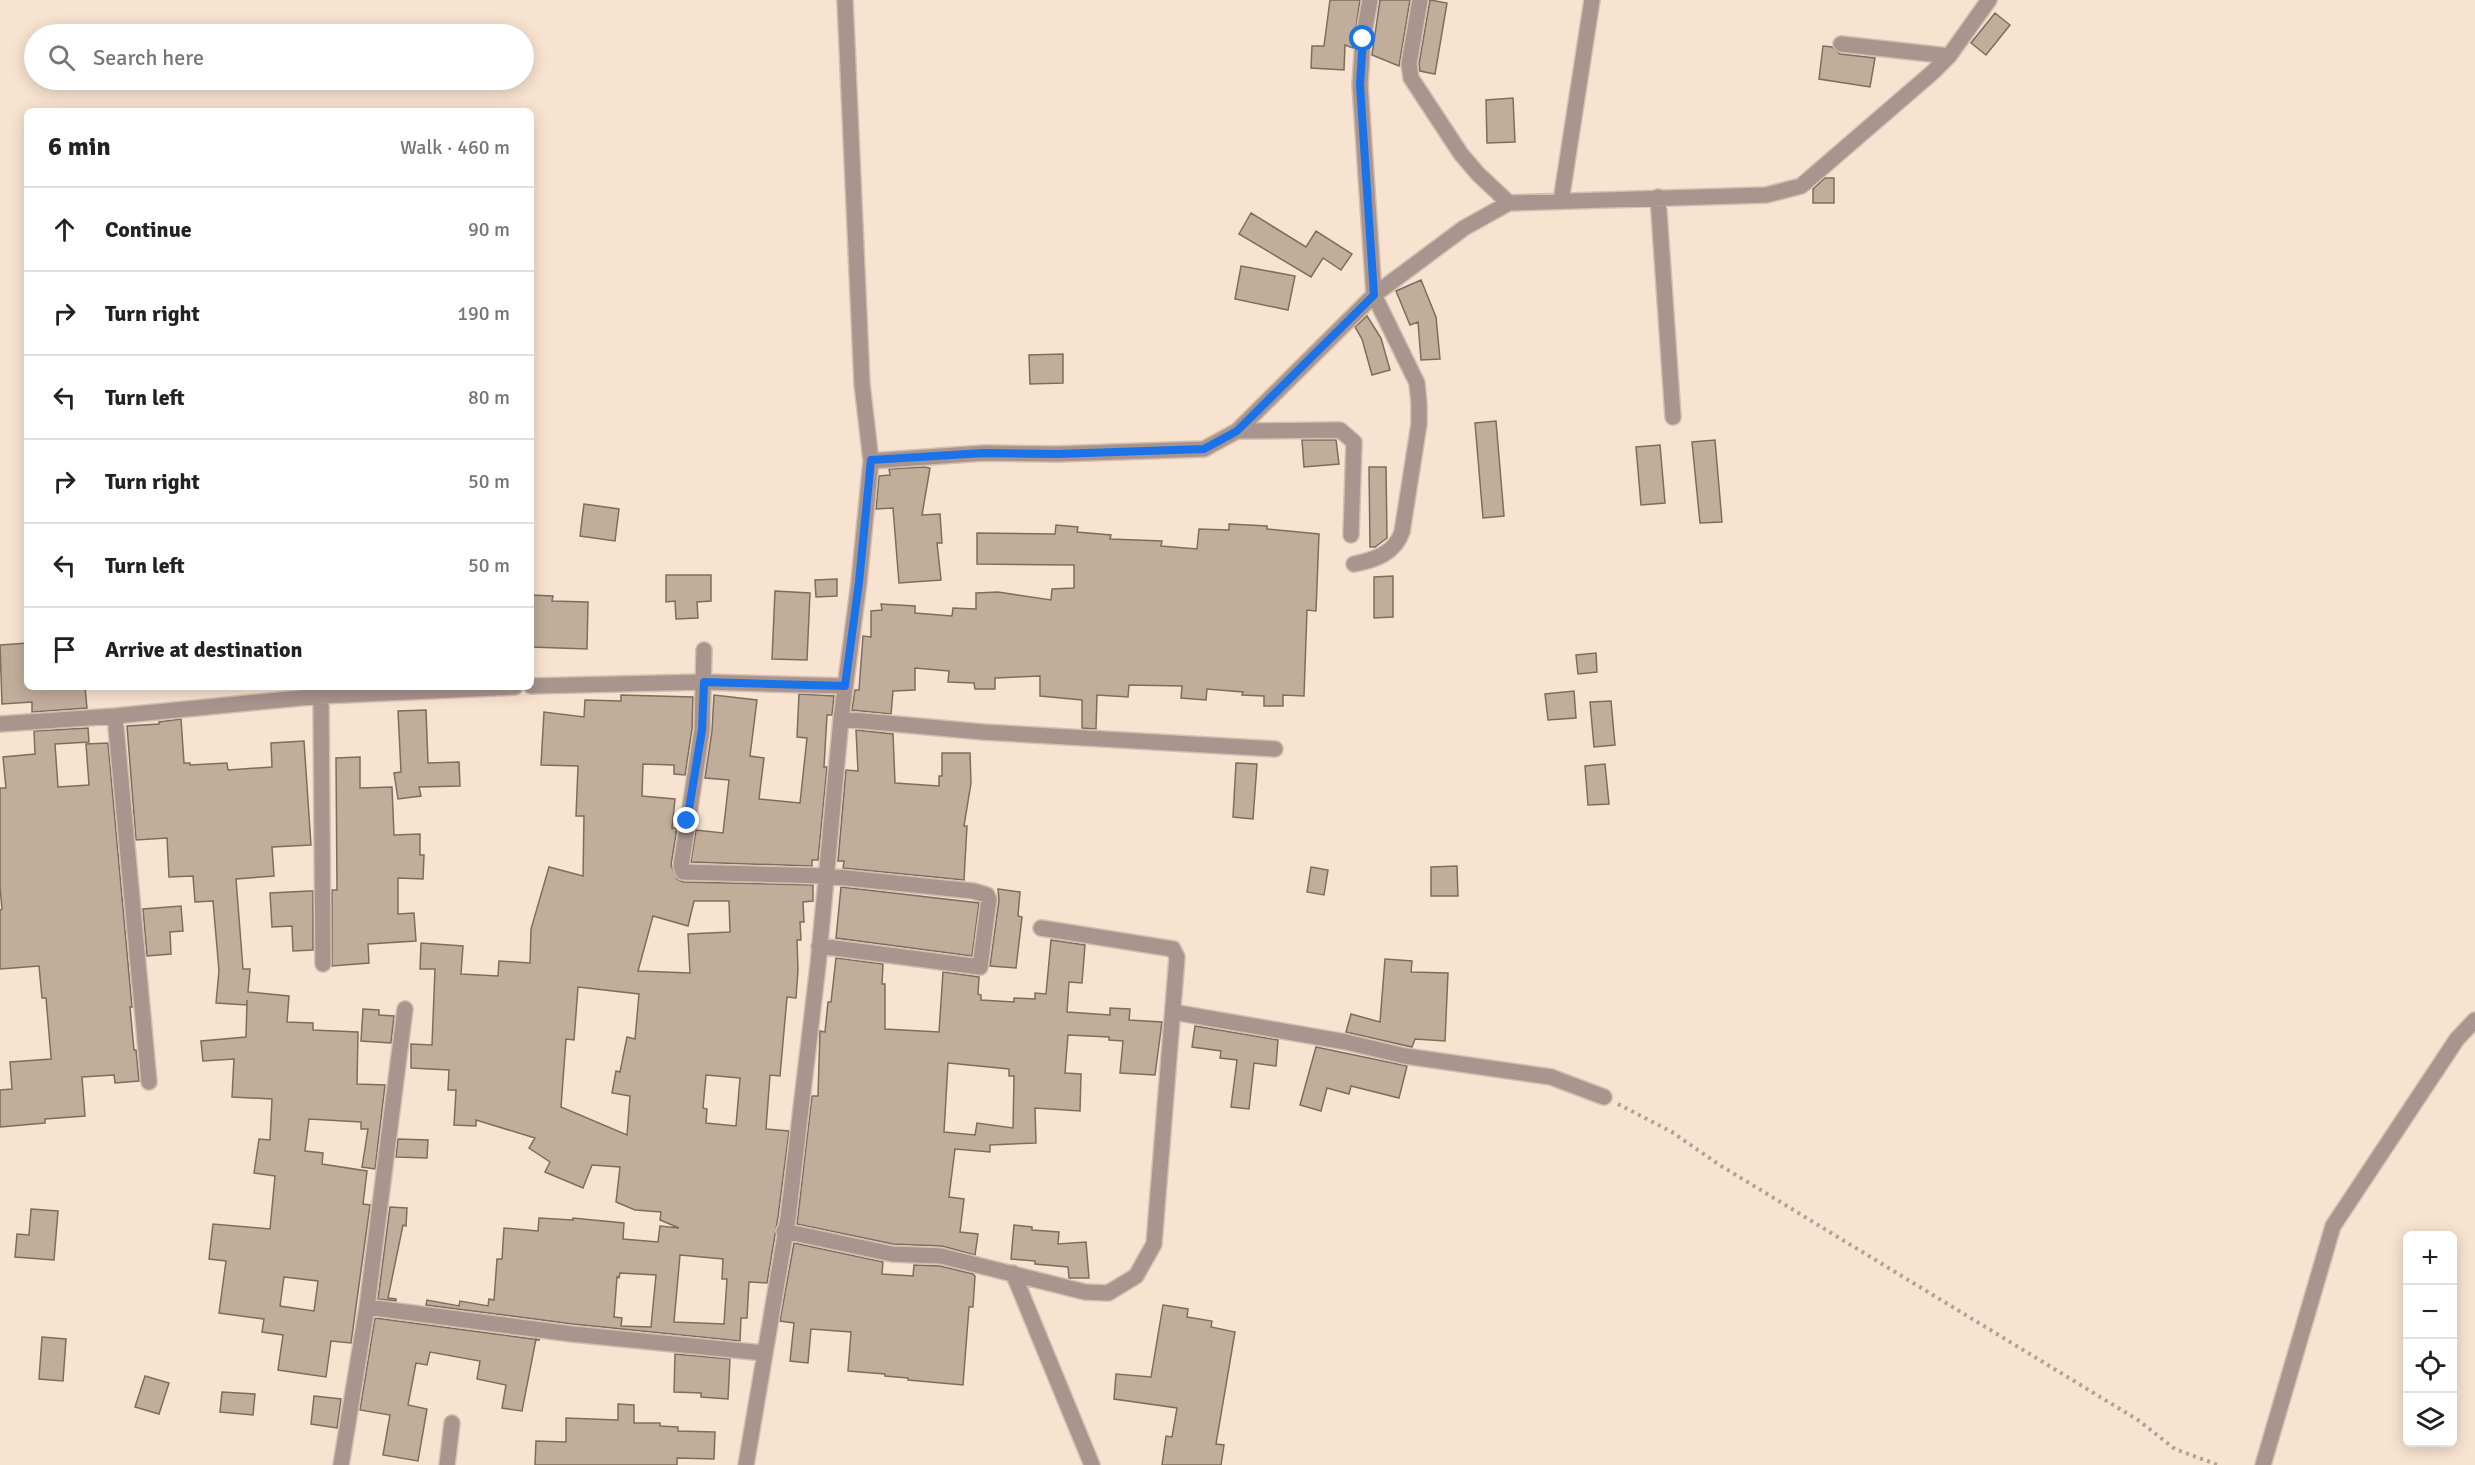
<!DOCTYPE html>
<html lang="en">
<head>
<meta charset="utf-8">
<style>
	:root { --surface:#fff; --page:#f6f6f6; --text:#222; --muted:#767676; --line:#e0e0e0 }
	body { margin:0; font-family:Signika,sans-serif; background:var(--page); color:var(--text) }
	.controls { position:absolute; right:18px; bottom:18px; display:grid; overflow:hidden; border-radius:9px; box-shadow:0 3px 15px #0003 }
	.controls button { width:54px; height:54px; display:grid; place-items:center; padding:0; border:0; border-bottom:2px solid var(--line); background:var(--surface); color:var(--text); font:30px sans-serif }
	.stop { position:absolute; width:18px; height:18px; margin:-14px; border:4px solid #1a73e8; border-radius:50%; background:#fff }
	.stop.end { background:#1a73e8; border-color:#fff; box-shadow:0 2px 6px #0008 }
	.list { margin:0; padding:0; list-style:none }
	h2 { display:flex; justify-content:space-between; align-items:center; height:78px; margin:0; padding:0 24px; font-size:26px }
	h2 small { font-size:20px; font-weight:400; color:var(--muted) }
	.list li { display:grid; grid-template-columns:39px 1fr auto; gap:18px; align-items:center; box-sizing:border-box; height:84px; padding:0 24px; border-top:2px solid var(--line) }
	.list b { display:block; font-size:22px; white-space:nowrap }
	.list em { font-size:20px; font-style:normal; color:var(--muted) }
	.icon { flex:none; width:33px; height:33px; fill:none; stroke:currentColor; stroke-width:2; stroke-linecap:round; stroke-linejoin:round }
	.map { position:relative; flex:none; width:2475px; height:1465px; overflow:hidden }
	.search { position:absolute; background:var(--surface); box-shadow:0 3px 15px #0003; left:24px; top:24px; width:510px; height:66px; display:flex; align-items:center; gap:15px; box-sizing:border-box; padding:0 21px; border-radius:33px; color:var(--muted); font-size:22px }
	.panel { position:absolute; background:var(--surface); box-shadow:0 3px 15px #0003; left:24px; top:108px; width:510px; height:582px; border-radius:9px }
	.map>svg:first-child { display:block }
</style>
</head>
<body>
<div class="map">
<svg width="2475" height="1465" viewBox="0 0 2475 1465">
	<rect width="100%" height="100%" fill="#f8e3d0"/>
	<path fill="#c1ad9a" stroke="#7f6d5c" stroke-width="1.5" fill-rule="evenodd" d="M1330,0H1360L1353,48L1345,45L1344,70L1311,68L1312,46H1324Z
		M1380,0H1410L1399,66L1372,55Z
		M1430,0L1447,3L1435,74L1420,71L1419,64Z
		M1995,13L2010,25L1986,55L1971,43Z
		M1823,46L1832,47L1840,54L1875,58L1870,87L1819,79Z
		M1513,98L1515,142L1487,143L1486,100Z
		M1825,178H1834V203H1813V189Z
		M1251,213L1306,247L1316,231L1352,254L1341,270L1323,258L1311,277L1239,234Z
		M1241,266L1295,276L1288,310L1235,299Z
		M1421,280L1436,317L1440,359L1421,360L1418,322L1410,325L1396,291Z
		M1367,316L1381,338L1390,370L1372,375L1362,339L1355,327Z
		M1063,354V383L1030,384L1029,355Z
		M1496,421L1504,516L1483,518L1475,423Z
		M1302,440H1336L1339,464L1304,467Z
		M1715,440L1722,522L1700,523L1692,442Z
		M1660,445L1665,503L1641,505L1636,447Z
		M924,467L930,468L922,515L940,514L942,543H937L941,580L899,583L893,508L876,509L879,476L890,475L889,469Z
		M1369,467H1386L1387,538L1375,547H1370Z
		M584,504L619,509L615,541L580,536Z
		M1229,524L1267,526V529L1319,534L1316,611L1307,610L1304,696L1283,695V706H1264V696L1242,695L1243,692L1207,689L1206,700L1181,698L1182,686L1129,685L1128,697L1097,695L1096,729L1082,728V700L1040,696V676L995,678V689H975L974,683L948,682L949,671L915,668V690L893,691L891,714L852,710L855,690H859L863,636L871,637V611L882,610L881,604L915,606V613L952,616L953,608L976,609V593L998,592L1051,600L1052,589L1074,588V565L977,564V533L1055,534L1056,525L1078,527L1077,532L1111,535L1110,539L1162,541L1161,546L1197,549L1199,529L1229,530Z
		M666,575H711V601L697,602L698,618L676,619L675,601L666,602Z
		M1393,576V617L1374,618V577Z
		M837,579V596L816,597L815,580Z
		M775,591L810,593L807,660L772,659Z
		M531,595L553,596L552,601L588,602L587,649L531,647Z
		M27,643V687H85L87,708L32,712V702L2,704L0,645Z
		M1596,653L1597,672L1578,674L1576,655Z
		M1574,691L1576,718L1548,720L1545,694Z
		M799,694L834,696L832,715H827L824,767H827L818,860H812V866L691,862L696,830L723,833L729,780L705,778L712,731L714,695L757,700L750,756L764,758L759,799L800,803L807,738L797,737Z
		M621,695L693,697L692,729L685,775L674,774V765L643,764L642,796L675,799L672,828H677L671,865L677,879L683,882L813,885V901L803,902L804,922H800L801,940H797L798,970L796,998L787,997L780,1076L770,1075L766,1129L789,1131L778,1217L767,1283L749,1282L747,1318H741L740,1341L573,1324L426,1305L427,1300L459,1306L460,1301L488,1306L489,1299L494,1300L497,1259H502L504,1228L538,1231L539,1218L573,1220V1218L624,1223L623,1239L658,1242L660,1226L679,1228L660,1220L661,1212L635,1210L616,1202L620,1167L592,1165L583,1188L545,1172L550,1162L529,1148L535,1138L476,1120V1126L454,1125L456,1090H448L449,1070L411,1068V1044L432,1045L435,969H420L421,943L463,946L461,974L498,976L499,961L530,963L531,929L549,867L583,876L584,816H576L578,766L541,765L544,712L584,717L585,700L621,701ZM694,901H729L730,932L688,934L690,973L638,971L653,916L688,926ZM578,987L639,994L635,1039L627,1037L620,1072L616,1071L612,1093L630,1096L627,1135L561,1107L566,1039L574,1040ZM706,1075L740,1078L736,1126L706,1123L707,1109L703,1108ZM680,1255L723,1259L722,1279H727L724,1324L674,1322ZM620,1273L656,1275L651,1327L621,1326L622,1318L614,1317L617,1277L619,1278Z
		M1611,701L1615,745L1594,747L1590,702Z
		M426,710L428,763L459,762L460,786L419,787L421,796L398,799L394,773L401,772L398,711Z
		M181,719L184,763H190V765L227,763L228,770L272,767L271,743L304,741L311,845L272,847L274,876L236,879L243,969H250L248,992L289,996L287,1022L313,1023V1030L358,1032L357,1084L385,1085L375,1169L362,1167L368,1129H361V1122L309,1119L305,1151L323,1153L322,1164L367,1171L363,1204L370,1205L351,1343L331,1341L326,1377L278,1370L283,1335L262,1332L264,1319L219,1313L226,1261L209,1259L213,1224L270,1229L275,1176L254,1173L259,1139L270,1140L272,1099L232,1097L234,1059L203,1061L201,1041L246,1037L247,1000V1005L216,1003L219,971L213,901L195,902L193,876L169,877L167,838L136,840L127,726L159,724V722ZM284,1277L318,1281L314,1311L280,1306Z
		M88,728L89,742L55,744L58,787L89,785L86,744L108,743L132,1007H130L134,1050H136L139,1081L115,1083L114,1075L82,1077L85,1116L45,1119V1123L0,1127V1090L12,1089L10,1062L51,1059V1057L46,998H42L39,966L0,969V910L2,909L0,887V788H6L3,757L35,754L34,731Z
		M856,730L893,734L895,783L939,786V776H942V753H970L971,783L964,826H967L964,880L843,868L844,861H838L846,770L858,771Z
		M360,757V788L392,787L394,835L420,834V855H424L423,879L398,878V914L414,913L416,941L368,944L369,963L332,966V890H337L336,758Z
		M1236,763L1257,764L1253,819L1233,817Z
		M1605,764L1609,804L1588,805L1585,766Z
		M1457,866L1458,896H1431V867Z
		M1311,867L1328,870L1324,895L1307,892Z
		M841,887L979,903L972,956L836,938Z
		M998,889L1020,892L1018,916L1022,917L1016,968L990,966L999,900Z
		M309,891H313V950L293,951L292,926L272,927L270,893Z
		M181,906L183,931L170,932L171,954L147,956L143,909Z
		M1051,940L1085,945L1082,983L1069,982L1067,1012L1110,1015V1008L1130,1009L1129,1020L1162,1022L1155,1075L1120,1073L1123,1041L1109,1040V1037L1068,1035L1065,1073L1081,1074L1080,1111L1035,1108L1036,1143L990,1145V1152L955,1149L949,1197L964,1199L960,1232L978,1234L975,1255L942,1246L893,1244L797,1224L812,1096H818L820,1031L825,1032L828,1002H831L836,958L883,964L882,984H885V1029L939,1032L943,972L979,977L978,994L981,995V1000L1014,1002V998L1035,999V993L1046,994ZM948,1063L1009,1069V1076H1014L1013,1128L977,1123L975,1135L944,1132Z
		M1385,959L1412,961L1411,972L1448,973L1445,1041L1415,1039L1412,1047L1346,1032L1351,1014L1380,1022Z
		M363,1009L379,1010V1015L394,1016L391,1043L361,1041Z
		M1195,1026L1278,1040L1276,1066L1254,1063L1249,1109L1231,1107L1237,1060L1220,1058L1221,1051L1192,1047Z
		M1316,1047L1407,1066L1399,1098L1351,1086L1349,1094L1327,1088L1321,1111L1300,1105Z
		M398,1139L428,1140L427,1158L396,1157Z
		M390,1207L407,1208L406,1226L403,1225L388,1298L396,1299V1301L378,1299Z
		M31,1209L58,1211L54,1260L15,1257L17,1234L29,1235Z
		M1014,1225L1032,1227V1230L1059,1232L1058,1244L1086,1242L1089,1278H1069L1068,1267L1035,1264V1261L1011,1259Z
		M794,1243L883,1262L882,1274L913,1276L914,1265L940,1266L973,1274L975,1276L973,1307H969L963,1385L908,1380V1378L885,1376V1374L848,1371L851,1332L811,1329L808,1363L790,1361L794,1323L780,1321Z
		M1163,1305L1188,1309L1187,1317L1212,1321L1211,1327L1235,1332L1216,1444L1224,1445L1221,1465H1162L1166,1436L1172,1437L1177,1408L1114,1399L1116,1374L1151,1377Z
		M375,1318L540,1340L536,1339L522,1411L502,1408L506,1385L477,1379L480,1361L430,1352L427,1365L416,1363L408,1405L427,1409L418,1461L383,1455L390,1415L360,1410Z
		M42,1337L66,1339L63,1381L39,1379Z
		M675,1354L730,1359L728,1399L701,1397V1393L674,1392Z
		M145,1376L169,1383L159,1414L135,1407Z
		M222,1392L255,1394L253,1415L220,1412Z
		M314,1396L341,1399L337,1428L311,1424Z
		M618,1404L634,1405V1423H660V1426L678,1427V1431L715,1432L714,1459L677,1458V1465H535L536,1441L566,1442V1418L618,1420Z"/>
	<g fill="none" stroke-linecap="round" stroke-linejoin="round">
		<g stroke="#d2bfaf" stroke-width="18">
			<path id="minor" d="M1420,0L1409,64L1411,78L1461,154L1478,174L1509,203
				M1841,44L1949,56
				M1658,197L1673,417
				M1561,201L1592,0
				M1237,431L1340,430L1354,442L1351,535
				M871,461L984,453L1057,454L1204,449L1237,431L1374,295L1464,228L1509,203L1766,195L1801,186L1933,72L1949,56L1989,0
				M1354,564C1375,560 1395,553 1402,532L1419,424V404L1417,383L1374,295L1360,85L1363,39L1370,0
				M704,650L702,730L681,866L683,872L827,876L973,891L987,895L989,899L980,967L819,946
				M531,686L704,682L845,686
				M321,696L323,964
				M115,716L149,1082
				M841,719L983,732L1275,749
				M0,724L115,716L321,696L515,687
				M1173,1012L1346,1042L1405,1056L1551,1077L1604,1097
				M784,1231L892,1254L941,1256L1085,1292L1108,1293L1136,1276L1154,1244L1177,957L1173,949L1041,928
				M1013,1273L1092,1465
				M367,1307L572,1334L764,1353
				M341,1465L367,1307L405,1009
				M447,1465L452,1423
				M746,1465L788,1218L818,965L841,719L859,582L871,461L862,384L845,0
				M2263,1465L2333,1226L2457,1039L2475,1020"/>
		</g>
		<path stroke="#b2a293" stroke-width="4" stroke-dasharray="3 4.5" stroke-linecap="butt" d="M1618,1104L1672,1132L1718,1164L2138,1420L2175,1449L2218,1465"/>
		<use href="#minor" stroke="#a9948e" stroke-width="15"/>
	</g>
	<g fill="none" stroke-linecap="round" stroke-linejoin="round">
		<path stroke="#1a73e8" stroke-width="8" d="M687,821L702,730L704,682L845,686L859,582L871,460L984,453L1057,454L1204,449L1237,431L1374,295L1360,85L1363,39"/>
	</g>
</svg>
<div class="controls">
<button>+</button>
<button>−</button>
<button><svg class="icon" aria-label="locate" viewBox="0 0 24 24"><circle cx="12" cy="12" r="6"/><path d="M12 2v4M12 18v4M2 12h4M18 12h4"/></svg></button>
<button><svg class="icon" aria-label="layers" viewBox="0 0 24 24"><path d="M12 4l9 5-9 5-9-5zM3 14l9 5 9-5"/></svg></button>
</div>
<div class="stop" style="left:1363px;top:39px"></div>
<div class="stop end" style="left:687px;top:821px"></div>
<div class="search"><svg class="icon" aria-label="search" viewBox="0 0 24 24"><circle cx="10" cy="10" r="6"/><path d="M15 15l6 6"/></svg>Search here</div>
<section class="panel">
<h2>6 min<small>Walk · 460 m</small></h2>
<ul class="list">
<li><svg class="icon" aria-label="ahead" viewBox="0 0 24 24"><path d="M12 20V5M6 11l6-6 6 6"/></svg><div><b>Continue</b></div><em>90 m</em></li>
<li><svg class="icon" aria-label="right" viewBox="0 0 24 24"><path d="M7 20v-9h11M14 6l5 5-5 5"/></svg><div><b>Turn right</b></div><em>190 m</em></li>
<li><svg class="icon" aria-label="left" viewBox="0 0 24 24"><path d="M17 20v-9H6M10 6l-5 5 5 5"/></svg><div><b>Turn left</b></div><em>80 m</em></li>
<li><svg class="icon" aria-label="right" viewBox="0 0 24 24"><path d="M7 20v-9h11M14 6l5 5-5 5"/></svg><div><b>Turn right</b></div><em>50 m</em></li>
<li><svg class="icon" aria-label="left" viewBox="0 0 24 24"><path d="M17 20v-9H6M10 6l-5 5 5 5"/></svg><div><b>Turn left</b></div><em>50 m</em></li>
<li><svg class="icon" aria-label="arrive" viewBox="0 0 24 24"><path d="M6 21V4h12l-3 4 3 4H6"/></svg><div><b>Arrive at destination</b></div></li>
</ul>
</section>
</div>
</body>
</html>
